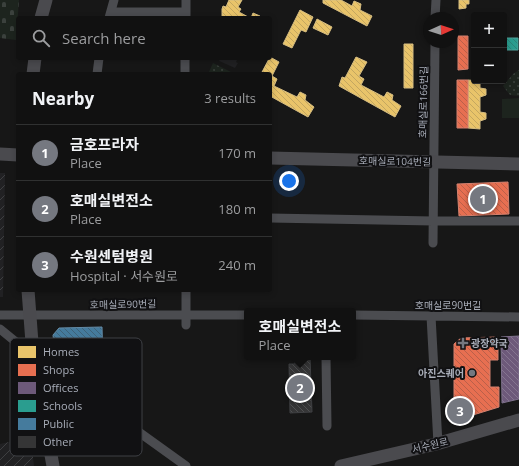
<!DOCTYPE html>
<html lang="en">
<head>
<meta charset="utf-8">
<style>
	:root { --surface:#111; --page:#1e1f1f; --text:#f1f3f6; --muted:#9c9d9f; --line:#303131; --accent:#757880 }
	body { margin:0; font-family:"Open Sans","Noto Sans KR",sans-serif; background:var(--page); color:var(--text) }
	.controls { position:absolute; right:12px; top:12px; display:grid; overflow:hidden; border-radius:4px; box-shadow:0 2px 6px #0003 }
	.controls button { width:36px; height:36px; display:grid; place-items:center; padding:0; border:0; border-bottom:1px solid var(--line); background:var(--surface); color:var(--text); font:20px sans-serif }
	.compass { position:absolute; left:423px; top:12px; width:36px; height:36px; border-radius:50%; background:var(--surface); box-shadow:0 2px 6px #0003; rotate:87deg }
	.you { position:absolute; left:289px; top:181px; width:14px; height:14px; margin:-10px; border:3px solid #fff; border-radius:50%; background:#1a73e8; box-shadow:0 0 0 6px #1a73e833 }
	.badge { display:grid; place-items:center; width:26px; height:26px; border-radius:50%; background:var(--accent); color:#fff; font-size:13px; font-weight:700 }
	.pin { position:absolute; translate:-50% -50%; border:2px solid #fff; box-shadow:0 1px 4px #0006 }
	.popup { position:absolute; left:244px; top:308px; width:112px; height:52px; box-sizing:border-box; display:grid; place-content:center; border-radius:4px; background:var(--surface); filter:drop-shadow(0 1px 3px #0005); font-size:13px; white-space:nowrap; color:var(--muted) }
	.popup b { font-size:15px; color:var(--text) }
	.popup::after { content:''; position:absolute; left:50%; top:100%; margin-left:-8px; border:8px solid transparent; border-top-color:var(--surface) }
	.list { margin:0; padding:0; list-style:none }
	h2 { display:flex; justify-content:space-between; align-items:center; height:52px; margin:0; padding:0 16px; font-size:17px }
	h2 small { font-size:13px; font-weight:400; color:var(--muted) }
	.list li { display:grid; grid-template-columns:26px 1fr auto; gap:12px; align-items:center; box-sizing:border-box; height:56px; padding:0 16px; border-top:1px solid var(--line) }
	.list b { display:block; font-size:15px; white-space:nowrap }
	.list p { margin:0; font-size:13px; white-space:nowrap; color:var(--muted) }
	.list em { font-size:13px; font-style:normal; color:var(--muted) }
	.icon { flex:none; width:22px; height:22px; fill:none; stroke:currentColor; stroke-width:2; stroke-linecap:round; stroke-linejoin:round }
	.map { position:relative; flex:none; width:519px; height:466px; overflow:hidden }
	.search { position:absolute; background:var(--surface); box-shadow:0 2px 6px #0003; left:16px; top:16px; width:256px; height:44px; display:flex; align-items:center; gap:10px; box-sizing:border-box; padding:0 14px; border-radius:4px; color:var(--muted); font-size:15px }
	.panel { position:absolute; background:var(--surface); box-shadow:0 2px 6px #0003; left:16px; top:72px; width:256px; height:220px; border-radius:4px }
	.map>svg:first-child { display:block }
</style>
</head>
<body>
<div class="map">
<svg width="519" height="466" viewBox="0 0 519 466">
	<defs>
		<pattern id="industrial-furrows" width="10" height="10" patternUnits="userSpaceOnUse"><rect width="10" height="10" fill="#212123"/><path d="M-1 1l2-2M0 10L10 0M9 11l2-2" fill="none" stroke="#3e3f41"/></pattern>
		<pattern id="cemetery-stones" width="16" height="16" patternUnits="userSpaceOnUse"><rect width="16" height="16" fill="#1d241e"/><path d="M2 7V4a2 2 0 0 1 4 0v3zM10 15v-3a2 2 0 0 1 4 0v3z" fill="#3b413d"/></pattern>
		<pattern id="park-dots" width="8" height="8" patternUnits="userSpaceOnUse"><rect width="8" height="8" fill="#1d241e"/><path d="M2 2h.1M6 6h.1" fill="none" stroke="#3b413d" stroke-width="1.8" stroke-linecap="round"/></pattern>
		<pattern id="homes-back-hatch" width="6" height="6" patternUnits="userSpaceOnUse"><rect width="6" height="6" fill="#e9c46a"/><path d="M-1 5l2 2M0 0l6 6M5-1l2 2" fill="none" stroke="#c4a760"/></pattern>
		<pattern id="shops-back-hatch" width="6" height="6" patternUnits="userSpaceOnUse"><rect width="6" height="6" fill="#e76f51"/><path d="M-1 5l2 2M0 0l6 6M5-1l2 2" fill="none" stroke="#ba604a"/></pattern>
		<pattern id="offices-back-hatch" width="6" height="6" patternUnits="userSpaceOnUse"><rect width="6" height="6" fill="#6d597a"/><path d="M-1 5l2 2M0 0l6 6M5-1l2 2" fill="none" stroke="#857590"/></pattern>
		<pattern id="schools-back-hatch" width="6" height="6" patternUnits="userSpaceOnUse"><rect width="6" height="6" fill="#2a9d8f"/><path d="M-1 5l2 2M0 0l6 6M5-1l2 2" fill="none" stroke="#2c8379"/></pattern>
		<pattern id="public-back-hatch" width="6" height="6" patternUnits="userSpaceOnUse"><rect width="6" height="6" fill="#457b9d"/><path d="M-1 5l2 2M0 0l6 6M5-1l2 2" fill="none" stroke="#3e6279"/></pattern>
		<pattern id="building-back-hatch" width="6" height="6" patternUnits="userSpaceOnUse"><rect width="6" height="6" fill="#353536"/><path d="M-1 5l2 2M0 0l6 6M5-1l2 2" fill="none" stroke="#4f5051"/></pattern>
	</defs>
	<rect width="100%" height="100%" fill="#171717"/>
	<path fill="#212123" d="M221,58H238L236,62L238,63L235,68L219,61Z"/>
	<path fill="url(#industrial-furrows)" d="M0,173H5L3,297H0Z
		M30,433L34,466H0V444L9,442Z"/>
	<path fill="#1d241e" d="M519,98V118H502V99Z"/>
	<path fill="url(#cemetery-stones)" d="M0,0H19L16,40L0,38Z"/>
	<path fill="url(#park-dots)" d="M213,63L235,74H208Z
		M519,70V96L510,95L503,86L513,74Z"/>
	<path fill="url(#homes-back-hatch)" stroke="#d6bd81" d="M229,0H242L238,7L241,9L239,12L250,18H226L222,16V9L223,6L226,7Z
		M323,0H341L352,6L354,1L361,4L360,10L372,16L367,26L323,3Z
		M459,0H469V4H466V8L459,9Z
		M300,10L313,17L306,32L301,30L292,48L283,44Z
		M253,13L260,16L259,18H251Z
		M317,19L332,27L328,35L313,28Z
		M404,44H413V88H404Z
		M270,57L279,62L272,76L277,79L274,86L297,97L300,92L306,95L305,100L314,107L308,117L270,96V74H261Z
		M356,57L367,62L359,76L364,79L361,85L384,97L387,92L393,95L392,100L401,106L395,117L339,86L342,77L345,78Z
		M468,80L480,81V88L486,89V95L480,97V112L486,113V119L480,121V129L468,128Z"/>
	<path fill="url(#shops-back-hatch)" stroke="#d48270" d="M458,36H468V69L458,70Z
		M457,80H468V128H457Z
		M508,182L509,214L459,216L457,184Z
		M498,337V360H490V387H499V407L460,419L454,414V344L461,338Z"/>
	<path fill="url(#offices-back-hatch)" stroke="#7f728d" d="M519,336V399L502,403L501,337Z"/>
	<path fill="url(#schools-back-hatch)" stroke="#50a29b" d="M504,38H518V50H506V56H504Z"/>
	<path fill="url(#public-back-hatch)" stroke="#638aa5" d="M102,327L104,399L56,364L53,335L59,328Z"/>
	<path fill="url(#building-back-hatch)" stroke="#3f4043" d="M295,357H310L312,412L290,413L289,364H295Z"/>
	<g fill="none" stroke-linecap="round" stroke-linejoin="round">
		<path stroke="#4b4c50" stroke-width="9" d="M111,12H186
			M109,18L114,0
			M186,18V0
			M435,18L436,0
			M97,74L99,58
			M185,74V58
			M270,218L433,221H519
			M433,243L435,42
			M186,290V325
			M0,315H247
			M353,315L519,317
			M431,316L438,444
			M0,329L33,356L186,466
			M326,357L327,426"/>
		<path stroke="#4a4a4e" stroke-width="13" d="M41,18L46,0
			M33,74L35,58
			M0,154L18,155
			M270,158L519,164
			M28,290L33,356L53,466
			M341,466L436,444L519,420"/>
	</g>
	<g fill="#757880" stroke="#111113" stroke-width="1.5">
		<path d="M461 337h4v4h4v4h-4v4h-4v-4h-4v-4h4z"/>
		<circle cx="472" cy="373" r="4"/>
	</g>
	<g text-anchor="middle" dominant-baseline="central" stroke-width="4" stroke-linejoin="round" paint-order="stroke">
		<g font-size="10" fill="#a8adb8" stroke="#111113">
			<text transform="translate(423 102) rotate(-89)">호매실로166번길</text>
			<text transform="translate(395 161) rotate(1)">호매실로104번길</text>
			<text transform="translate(123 304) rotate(-1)">호매실로90번길</text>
			<text x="448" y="305">호매실로90번길</text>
			<text transform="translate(430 445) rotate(-14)">서수원로</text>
		</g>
		<g font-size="10" font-weight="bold" fill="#a8adb8" stroke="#111113" text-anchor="start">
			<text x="471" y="343">광장약국</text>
			<text x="464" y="373" text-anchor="end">아진스퀘어</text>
		</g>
	</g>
	<rect x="10" y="338" width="132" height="118" rx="6" fill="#111113" stroke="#3e4045" stroke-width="1"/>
	<rect x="18" y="346" width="18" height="12" fill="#e9c46a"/>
	<rect x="18" y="364" width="18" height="12" fill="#e76f51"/>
	<rect x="18" y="382" width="18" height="12" fill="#6d597a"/>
	<rect x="18" y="400" width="18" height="12" fill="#2a9d8f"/>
	<rect x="18" y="418" width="18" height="12" fill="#457b9d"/>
	<rect x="18" y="436" width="18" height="12" fill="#353536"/>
	<g font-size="11" fill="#a8adb8">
		<text x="43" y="356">Homes</text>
		<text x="43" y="374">Shops</text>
		<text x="43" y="392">Offices</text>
		<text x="43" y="410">Schools</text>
		<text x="43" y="428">Public</text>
		<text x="43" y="446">Other</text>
	</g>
</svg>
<div class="controls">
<button>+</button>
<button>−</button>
</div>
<svg class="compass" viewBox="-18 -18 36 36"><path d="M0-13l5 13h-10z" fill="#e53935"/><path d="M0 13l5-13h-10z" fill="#9c9d9f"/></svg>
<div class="you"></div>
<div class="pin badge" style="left:483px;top:199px">1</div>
<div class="pin badge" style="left:300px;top:388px">2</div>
<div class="popup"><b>호매실변전소</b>Place</div>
<div class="pin badge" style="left:460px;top:411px">3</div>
<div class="search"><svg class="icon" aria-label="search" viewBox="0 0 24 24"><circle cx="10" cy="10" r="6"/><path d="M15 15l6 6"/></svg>Search here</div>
<section class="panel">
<h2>Nearby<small>3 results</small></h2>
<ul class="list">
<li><span class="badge">1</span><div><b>금호프라자</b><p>Place</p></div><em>170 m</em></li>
<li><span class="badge">2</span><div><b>호매실변전소</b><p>Place</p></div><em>180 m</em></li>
<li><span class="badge">3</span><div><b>수원센텀병원</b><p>Hospital · 서수원로</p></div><em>240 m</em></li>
</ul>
</section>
</div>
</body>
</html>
